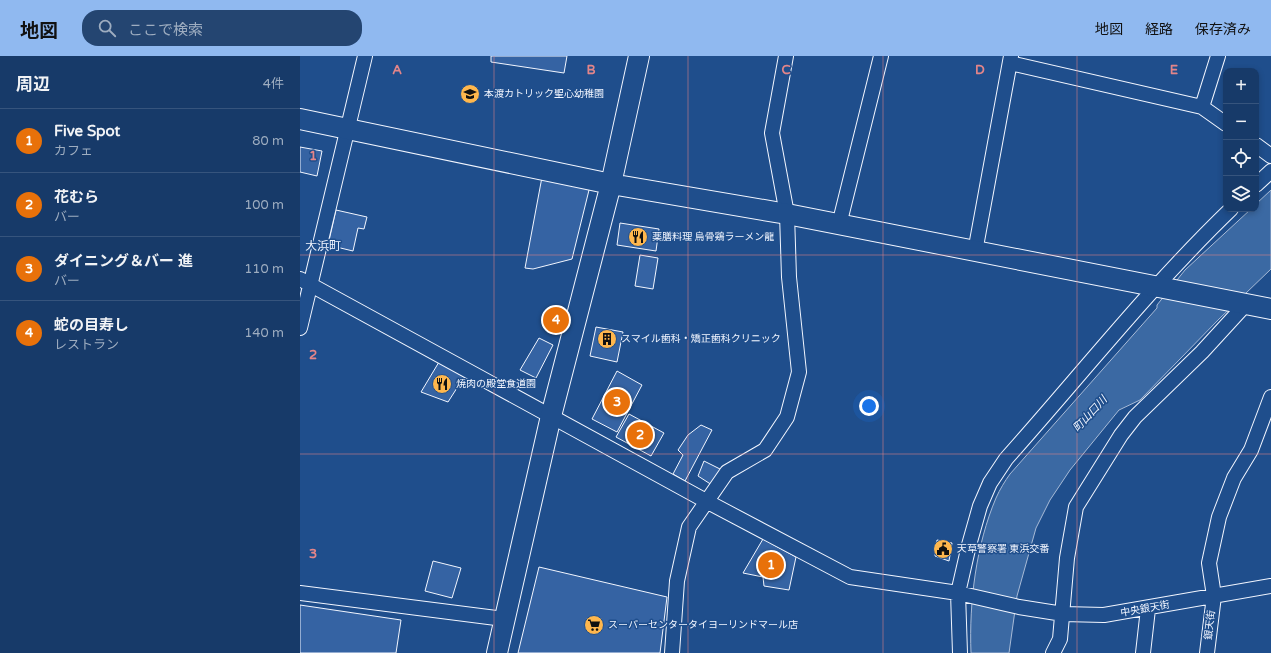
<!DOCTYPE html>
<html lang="ja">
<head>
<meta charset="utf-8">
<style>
	:root { --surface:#173a69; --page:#244571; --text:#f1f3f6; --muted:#9eadc0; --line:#36547d; --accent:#90b9f0 }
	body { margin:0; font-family:"Varela Round","Noto Sans JP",sans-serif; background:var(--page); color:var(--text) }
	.controls { position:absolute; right:12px; top:12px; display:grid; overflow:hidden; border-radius:8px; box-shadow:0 2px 6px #0003 }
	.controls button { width:36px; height:36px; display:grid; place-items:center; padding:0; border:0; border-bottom:1px solid var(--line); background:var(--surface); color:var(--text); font:20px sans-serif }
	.you { position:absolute; left:569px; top:350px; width:14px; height:14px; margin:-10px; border:3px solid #fff; border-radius:50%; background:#1a73e8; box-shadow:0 0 0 6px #1a73e833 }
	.badge { display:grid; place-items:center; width:26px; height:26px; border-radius:50%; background:var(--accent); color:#fff; font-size:13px; font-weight:700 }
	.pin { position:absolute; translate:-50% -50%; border:2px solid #fff; box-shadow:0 1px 4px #0006 }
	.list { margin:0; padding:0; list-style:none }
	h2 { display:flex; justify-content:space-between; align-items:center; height:52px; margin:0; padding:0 16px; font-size:17px }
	h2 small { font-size:13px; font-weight:400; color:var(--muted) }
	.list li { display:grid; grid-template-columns:26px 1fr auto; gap:12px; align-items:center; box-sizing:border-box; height:64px; padding:0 16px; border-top:1px solid var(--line) }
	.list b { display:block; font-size:15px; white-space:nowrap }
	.list p { margin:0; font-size:13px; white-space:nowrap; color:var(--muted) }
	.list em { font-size:13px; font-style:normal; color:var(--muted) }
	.icon { flex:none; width:22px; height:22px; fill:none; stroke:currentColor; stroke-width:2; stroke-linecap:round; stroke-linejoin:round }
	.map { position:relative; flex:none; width:971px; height:597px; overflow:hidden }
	header { display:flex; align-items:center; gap:24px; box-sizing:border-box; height:56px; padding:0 20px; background:var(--accent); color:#111 }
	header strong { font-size:19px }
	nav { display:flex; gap:22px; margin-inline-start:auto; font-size:14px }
	.search { width:280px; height:36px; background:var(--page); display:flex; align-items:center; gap:10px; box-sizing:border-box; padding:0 14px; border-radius:16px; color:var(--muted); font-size:15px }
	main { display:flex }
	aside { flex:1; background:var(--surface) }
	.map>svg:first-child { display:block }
</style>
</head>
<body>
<header>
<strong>地図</strong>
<div class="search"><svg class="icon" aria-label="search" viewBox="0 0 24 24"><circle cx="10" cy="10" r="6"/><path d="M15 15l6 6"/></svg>ここで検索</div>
<nav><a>地図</a><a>経路</a><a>保存済み</a></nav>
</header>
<main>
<aside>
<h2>周辺<small>4件</small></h2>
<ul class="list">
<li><span class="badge" style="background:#e8710a">1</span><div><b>Five Spot</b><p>カフェ</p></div><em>80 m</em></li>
<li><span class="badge" style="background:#e8710a">2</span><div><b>花むら</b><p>バー</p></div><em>100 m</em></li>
<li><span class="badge" style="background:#e8710a">3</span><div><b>ダイニング＆バー 進</b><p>バー</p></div><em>110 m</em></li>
<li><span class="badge" style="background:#e8710a">4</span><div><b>蛇の目寿し</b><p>レストラン</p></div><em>140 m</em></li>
</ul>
</aside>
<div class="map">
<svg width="971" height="597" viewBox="0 0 971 597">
	<rect width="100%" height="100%" fill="#1f4e8c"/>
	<path fill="#3b69a3" stroke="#a8bbd7" d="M971,134V213L919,263L840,344L819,354L770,414L750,444L736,472L717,540L709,597H671C669,546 676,489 696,442C700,433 705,425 710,418L857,252V249L885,214L951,153H956V148Z"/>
	<path fill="#3563a3" stroke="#f2f6ff" d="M191,0H267L264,17L191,6Z
		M0,91L22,95L17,120L0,116Z
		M242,121L290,130L272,203L233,213L225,212Z
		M36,154L67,161L64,173L58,172L53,195L28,189Z
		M320,167L359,173L356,195L317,189Z
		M340,199L358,202L353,233L335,230Z
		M250,253L266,257L262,275L244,270Z
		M296,271L323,276L317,306L290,300Z
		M239,282L253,289L236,322L220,314Z
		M139,306L164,321L148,346L121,336Z
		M317,315L342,329L317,376L292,363Z
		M329,358L364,377L351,400L316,381Z
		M401,369L412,374L385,425L373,418L383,399L378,394L388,379Z
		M404,405L424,415L412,429L398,420Z
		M463,483L496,501L489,534L464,530L463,521L443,517Z
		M637,484L652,487L649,505L635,500Z
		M133,505L161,512L152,542L125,535Z
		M239,511L367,541L360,597H218Z
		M0,549L101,564L96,597H0Z"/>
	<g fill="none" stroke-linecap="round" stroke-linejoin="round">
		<g stroke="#f2f6ff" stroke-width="16">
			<path id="street" d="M710,7L902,51L926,68
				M902,51L918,0
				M956,89L971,100
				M956,129L971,115
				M539,169L581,0
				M675,196L711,0
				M0,223L406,445L550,521L658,537L719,551L763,558L804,559L971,530
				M0,272L65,0
				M0,537L204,563
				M372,597L377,525L389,471L427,416L465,394L487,361L499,316L489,221L487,158L472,77L486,0
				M660,597L658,537L669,489L680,450L690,427L706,403C781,319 850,231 931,153
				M753,597L760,583L767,502L776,451L821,379L835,361L902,296L946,248
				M843,597L848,553
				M907,597L914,540L909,507L919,461L934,422L951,394L971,341"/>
		</g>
		<g stroke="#f2f6ff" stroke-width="22">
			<path id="secondary" d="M0,63L311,128L487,158L971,253
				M197,597L251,360L311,128L339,0"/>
		</g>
		<use href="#street" stroke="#1f4e8c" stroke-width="14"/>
		<use href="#secondary" stroke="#1f4e8c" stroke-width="20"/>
	</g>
	<path fill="none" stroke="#e38589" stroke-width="1" stroke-opacity="0.55" d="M194,0V597M388,0V597M583,0V597M777,0V597M0,199H971M0,398H971"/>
	<defs>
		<g id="school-disc" transform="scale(1)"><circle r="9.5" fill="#ffb74d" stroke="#1f4e8c"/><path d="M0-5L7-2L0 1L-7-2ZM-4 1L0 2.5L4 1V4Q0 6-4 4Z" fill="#111"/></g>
		<g id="restaurant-disc" transform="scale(1)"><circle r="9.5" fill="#ffb74d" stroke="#1f4e8c"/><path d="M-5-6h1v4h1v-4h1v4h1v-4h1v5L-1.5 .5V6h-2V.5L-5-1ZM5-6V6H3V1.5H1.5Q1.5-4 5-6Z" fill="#111"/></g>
		<g id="building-disc" transform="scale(1)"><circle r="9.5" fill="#ffb74d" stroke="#1f4e8c"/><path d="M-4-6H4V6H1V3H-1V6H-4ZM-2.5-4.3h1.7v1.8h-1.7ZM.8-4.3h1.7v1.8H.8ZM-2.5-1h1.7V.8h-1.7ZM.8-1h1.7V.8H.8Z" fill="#111"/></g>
		<g id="civic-disc" transform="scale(1)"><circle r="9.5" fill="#ffb74d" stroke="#1f4e8c"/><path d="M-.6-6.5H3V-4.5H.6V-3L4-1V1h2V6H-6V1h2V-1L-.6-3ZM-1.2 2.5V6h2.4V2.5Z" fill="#111"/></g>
		<g id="supermarket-disc" transform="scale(1)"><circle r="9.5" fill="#ffb74d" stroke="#1f4e8c"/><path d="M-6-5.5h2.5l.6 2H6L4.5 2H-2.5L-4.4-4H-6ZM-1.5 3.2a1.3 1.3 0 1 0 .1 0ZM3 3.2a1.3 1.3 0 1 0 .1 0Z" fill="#111"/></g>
	</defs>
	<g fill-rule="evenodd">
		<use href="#school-disc" x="170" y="38"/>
		<use href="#restaurant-disc" x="338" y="181"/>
		<use href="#building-disc" x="307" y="283"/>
		<use href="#restaurant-disc" x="142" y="328"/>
		<use href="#civic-disc" x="643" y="493"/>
		<use href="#supermarket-disc" x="294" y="569"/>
	</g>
	<g text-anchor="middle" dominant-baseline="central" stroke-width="3" stroke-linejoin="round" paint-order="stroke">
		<g font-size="10" fill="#f2f6ff" stroke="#1f4e8c" text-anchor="start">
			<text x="184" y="38">本渡カトリック聖心幼稚園</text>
			<text x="352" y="181">薬膳料理 烏骨鶏ラーメン龍</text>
			<text x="321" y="283">スマイル歯科・矯正歯科クリニック</text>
			<text x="156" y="328">焼肉の殿堂食道園</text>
			<text x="657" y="493">天草警察署 東浜交番</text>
			<text x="308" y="569">スーパーセンタータイヨーリンドマール店</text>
		</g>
		<g font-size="10" fill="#f2f6ff" stroke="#1f4e8c">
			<text transform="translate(845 553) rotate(-10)">中央銀天街</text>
			<text transform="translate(910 569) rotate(-83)">銀天街</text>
		</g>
		<g font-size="11" font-style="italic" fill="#f2f6ff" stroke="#1f4e8c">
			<text transform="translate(790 358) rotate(-47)">町山口川</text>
		</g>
		<g font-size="12" fill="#f2f6ff" stroke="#1f4e8c">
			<text x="23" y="190">大浜町</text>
		</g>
	</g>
	<g font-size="13" text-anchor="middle" font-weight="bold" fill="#e38589" stroke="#1f4e8c" stroke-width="3" stroke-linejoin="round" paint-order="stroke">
		<text x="97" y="18">A</text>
		<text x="291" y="18">B</text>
		<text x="486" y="18">C</text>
		<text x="680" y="18">D</text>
		<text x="874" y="18">E</text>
		<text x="13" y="104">1</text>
		<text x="13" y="303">2</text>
		<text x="13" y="502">3</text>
	</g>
</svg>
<div class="controls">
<button>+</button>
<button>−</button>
<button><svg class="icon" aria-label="locate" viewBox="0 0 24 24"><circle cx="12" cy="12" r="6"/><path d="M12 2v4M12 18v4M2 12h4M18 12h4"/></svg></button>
<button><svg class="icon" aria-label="layers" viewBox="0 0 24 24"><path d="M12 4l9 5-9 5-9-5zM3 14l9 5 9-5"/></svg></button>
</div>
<div class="you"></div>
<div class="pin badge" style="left:471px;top:509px;background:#e8710a">1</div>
<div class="pin badge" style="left:340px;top:379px;background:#e8710a">2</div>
<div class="pin badge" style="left:317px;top:346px;background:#e8710a">3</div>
<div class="pin badge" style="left:256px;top:264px;background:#e8710a">4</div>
</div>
</main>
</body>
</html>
